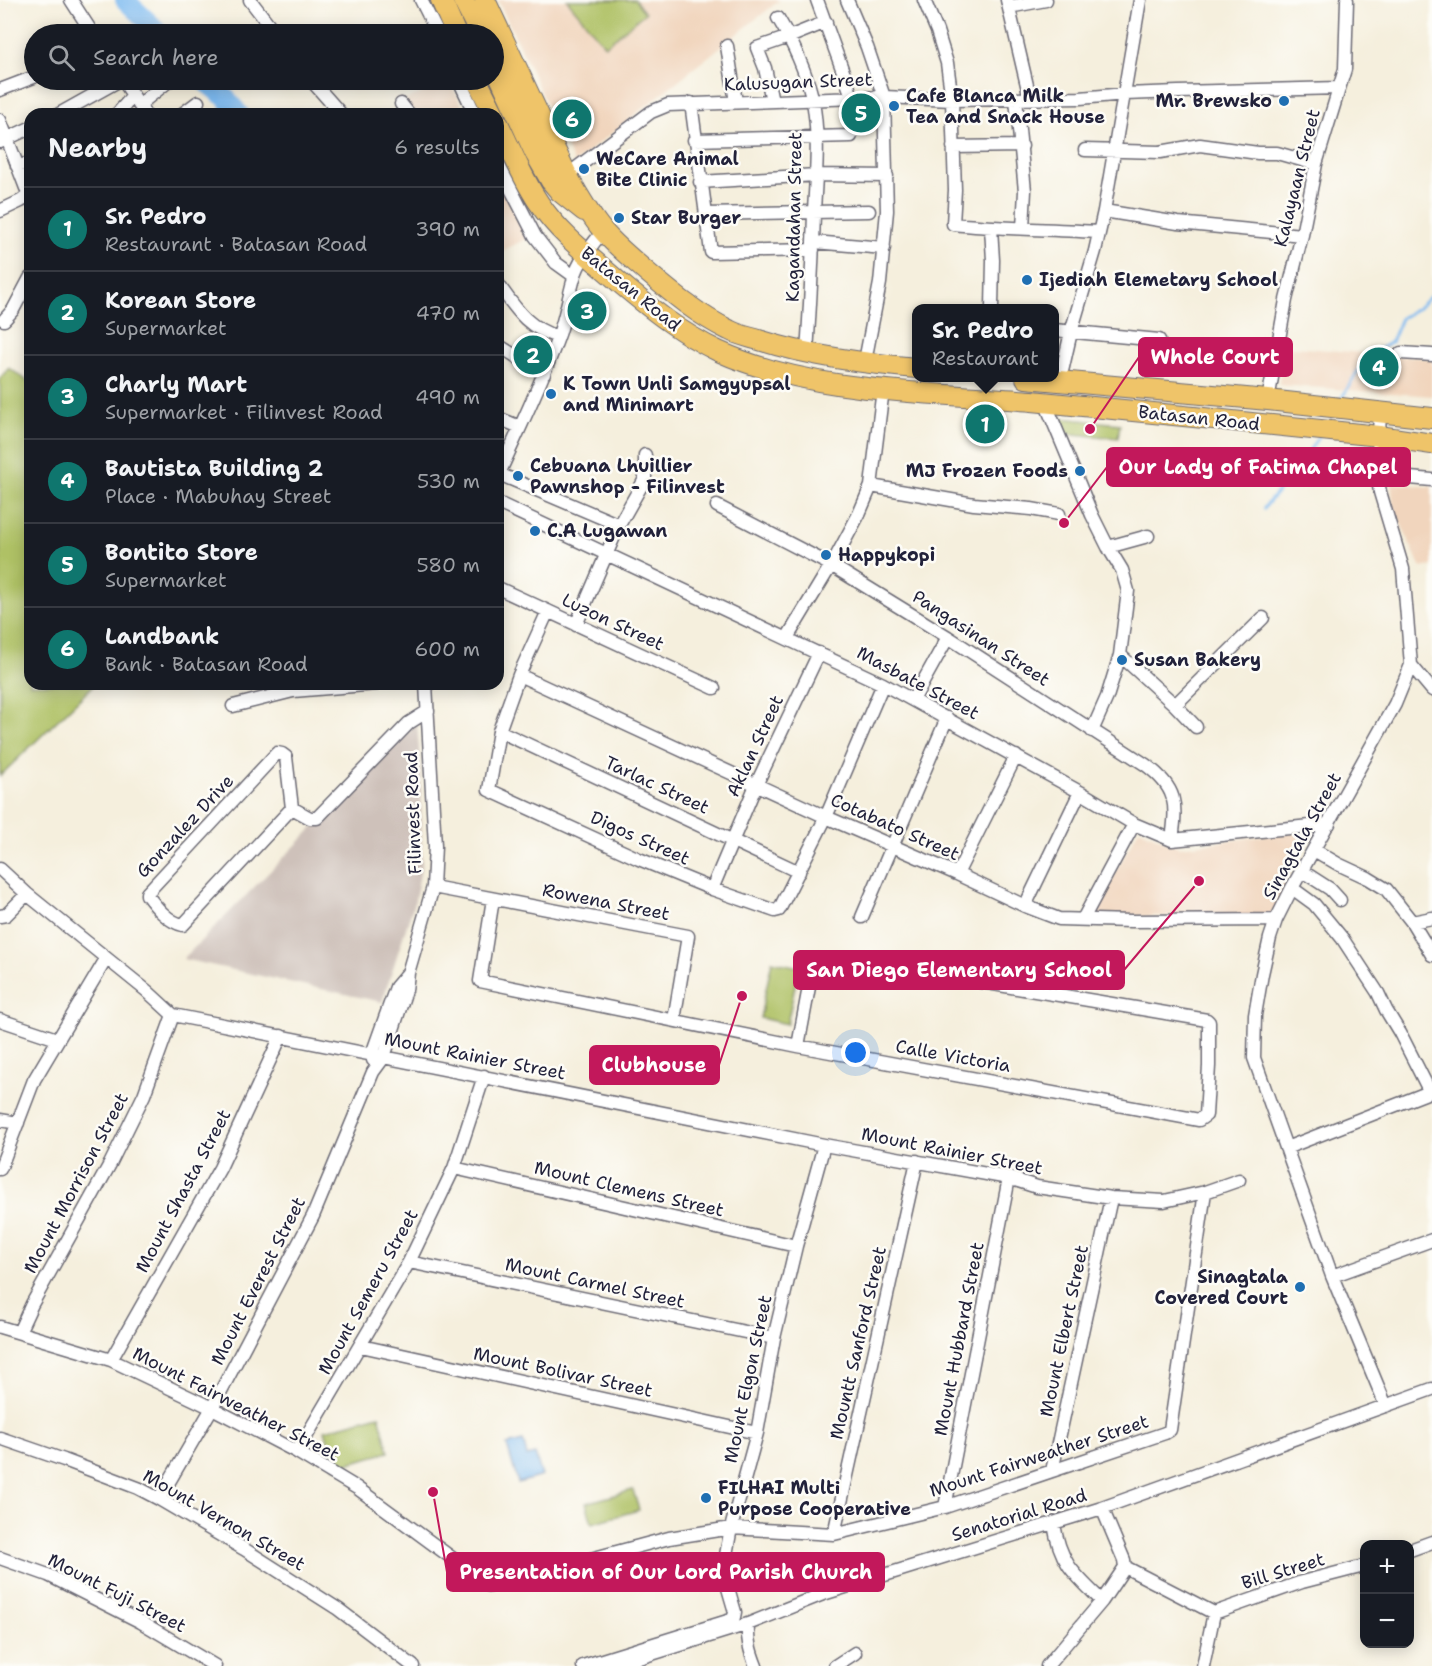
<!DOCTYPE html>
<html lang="en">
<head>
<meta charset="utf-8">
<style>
	:root { --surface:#171b24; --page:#20242c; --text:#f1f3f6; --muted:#9ea1a6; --line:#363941; --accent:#0f766e }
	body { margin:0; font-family:"Shantell Sans",sans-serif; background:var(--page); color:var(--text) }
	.controls { position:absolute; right:18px; bottom:18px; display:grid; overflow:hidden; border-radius:12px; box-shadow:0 3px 15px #0003 }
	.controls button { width:54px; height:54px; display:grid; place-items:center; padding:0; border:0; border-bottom:2px solid var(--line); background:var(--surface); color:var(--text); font:30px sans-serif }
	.you { position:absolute; left:856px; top:1053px; width:21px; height:21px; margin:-15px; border:4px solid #fff; border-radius:50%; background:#1a73e8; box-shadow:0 0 0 9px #1a73e833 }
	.badge { display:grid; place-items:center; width:39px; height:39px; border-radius:50%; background:var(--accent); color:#fff; font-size:20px; font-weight:700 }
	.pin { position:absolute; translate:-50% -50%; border:3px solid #fff; box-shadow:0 2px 6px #0006 }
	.popup { position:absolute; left:912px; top:304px; width:147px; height:78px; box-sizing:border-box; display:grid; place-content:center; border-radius:12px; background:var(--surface); filter:drop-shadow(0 2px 4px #0005); font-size:20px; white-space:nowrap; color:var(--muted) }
	.popup b { font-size:22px; color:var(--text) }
	.popup::after { content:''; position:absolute; left:50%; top:100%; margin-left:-12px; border:12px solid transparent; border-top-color:var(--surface) }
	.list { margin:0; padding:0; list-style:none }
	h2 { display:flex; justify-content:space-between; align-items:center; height:78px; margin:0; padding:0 24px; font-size:26px }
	h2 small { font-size:20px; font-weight:400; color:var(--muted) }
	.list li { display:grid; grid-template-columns:39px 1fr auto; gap:18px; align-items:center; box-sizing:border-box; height:84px; padding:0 24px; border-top:2px solid var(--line) }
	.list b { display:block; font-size:22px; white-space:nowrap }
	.list p { margin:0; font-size:20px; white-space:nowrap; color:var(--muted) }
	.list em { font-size:20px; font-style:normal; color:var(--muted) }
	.icon { flex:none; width:33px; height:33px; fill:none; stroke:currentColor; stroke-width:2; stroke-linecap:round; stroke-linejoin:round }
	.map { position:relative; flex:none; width:1432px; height:1666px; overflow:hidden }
	.search { position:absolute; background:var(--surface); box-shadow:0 3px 15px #0003; left:24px; top:24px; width:480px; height:66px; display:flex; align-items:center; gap:15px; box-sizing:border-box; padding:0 21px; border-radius:33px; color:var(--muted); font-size:22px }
	.panel { position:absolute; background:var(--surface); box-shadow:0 3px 15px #0003; left:24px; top:108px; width:480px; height:582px; border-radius:18px }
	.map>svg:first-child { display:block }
</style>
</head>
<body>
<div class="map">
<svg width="1432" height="1666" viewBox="0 0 1432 1666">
	<rect width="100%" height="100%" fill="#fdfcf7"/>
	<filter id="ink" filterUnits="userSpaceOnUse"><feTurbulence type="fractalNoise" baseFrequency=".0167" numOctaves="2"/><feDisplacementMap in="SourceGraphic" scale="12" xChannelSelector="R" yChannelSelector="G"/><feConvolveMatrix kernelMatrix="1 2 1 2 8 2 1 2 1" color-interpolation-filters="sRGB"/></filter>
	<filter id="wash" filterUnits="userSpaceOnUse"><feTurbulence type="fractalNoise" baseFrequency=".008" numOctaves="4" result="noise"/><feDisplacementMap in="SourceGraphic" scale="24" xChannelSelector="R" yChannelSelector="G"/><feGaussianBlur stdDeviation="1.35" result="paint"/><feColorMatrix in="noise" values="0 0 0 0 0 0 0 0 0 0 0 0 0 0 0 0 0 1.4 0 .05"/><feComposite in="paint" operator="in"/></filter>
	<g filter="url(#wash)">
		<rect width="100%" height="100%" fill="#f5efdd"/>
		<path fill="#f1d5bd" d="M498,0H780L574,163Z
			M449,80L466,114H413L406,100Z
			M498,178L528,238L498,253Z
			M1282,346L1432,359V396L1279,385Z
			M1391,483L1432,487V566L1421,568L1396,513L1393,502Z
			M1139,829L1179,847L1303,831L1275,916H1092Z"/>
		<path fill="#cec1ba" d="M417,723L421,775L422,863L415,900L382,1002L183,959Z"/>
		<path fill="#afc165" stroke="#687250" stroke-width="1.5" d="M567,0H635L645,13L605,46Z
			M9,368L30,383V684H95L0,776V378Z
			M1061,418L1120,424L1118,438L1060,433Z
			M772,961L799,967L787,1024L760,1018Z
			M379,1415L389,1452L335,1467L325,1430Z
			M633,1490L639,1510L592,1523L586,1503Z"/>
		<path fill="#7dbaf0" stroke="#506e96" stroke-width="1.5" d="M523,1441L527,1456L535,1454L542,1476L518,1483L507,1445Z"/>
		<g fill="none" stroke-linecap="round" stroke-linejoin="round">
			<path stroke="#7dbaf0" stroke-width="3" d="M1340,401L1366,357L1391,342L1401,318L1418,308L1432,295
				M1264,508L1304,459L1318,437"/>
			<path stroke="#7dbaf0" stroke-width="20" d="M125,0L161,34
				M203,80L225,97L239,114"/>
		</g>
	</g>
	<g filter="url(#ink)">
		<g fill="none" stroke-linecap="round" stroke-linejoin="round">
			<g stroke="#6c6a74" stroke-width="15">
				<path id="street" d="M71,0L93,34
					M250,0L276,34
					M421,0L438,34
					M817,0L853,99
					M847,0L867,47L884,97L887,211L880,283L865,361
					M924,0L937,31L947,63L952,100L955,190L953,224C1002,229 1050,229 1099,232
					M1007,0L1030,98
					M1009,7L1046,0
					M778,18C793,43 805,69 812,97C820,134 816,174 814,211C813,259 810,306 807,353
					M727,46L736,102
					M123,80L145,114
					M311,80L341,114
					M459,80L475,114
					M0,90L34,77
					M1016,99L1025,191L1023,228
					M772,101L765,68L757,48L789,37L826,22
					M691,103L711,252L813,250
					M401,104L409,114
					M139,105L170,80
					M59,114L120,80
					M117,114L133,96
					M182,114L198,102
					M0,120L26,188L30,192
					M694,140L851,136L855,123L884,121
					M0,142L30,128
					M953,147L1022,146
					M1085,150L1160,152L1200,145L1258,153H1277L1316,164
					M498,164L535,236L556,263L574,276
					M17,166L30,163
					M567,175L651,112L668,105L884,97L952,100L1080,98L1125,94L1178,92L1339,88
					M700,182L816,175L887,176
					M0,211L21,201L30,194
					M1104,211L1178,223L1302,235
					M705,214L869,211
					M991,228L993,260L992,308
					M814,242L884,248
					M498,284C516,309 527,328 558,337
					M4,320L13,310L30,278
					M1054,330L1159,340
					M498,345L544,374
					M1401,353L1432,355
					M1060,380L1071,332L1095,251L1104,211L1140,0
					M1268,400L1286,300L1302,235L1316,164L1345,69L1347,0
					M1045,402L1092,515L1108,547L1122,570L1128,591L1120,655L1107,697L1092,731
					M1380,413L1377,475L1380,492L1403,569L1411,665L1395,704L1292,888L1276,920L1270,938L1262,974L1255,1015L1254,1058L1332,1276L1386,1406
					M498,418L520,427
					M499,474L619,525
					M1377,475L1432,480
					M498,476C518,431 540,387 557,340C565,320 568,299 574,278C579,260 592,245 603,231
					M871,486L974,504L1031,509L1059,514
					M498,503L883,684L1080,792L1134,824L1172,840L1329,824
					M717,506L831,565L948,637L1146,765C1177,788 1177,803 1172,840
					M1108,547L1148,536
					M498,588L714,688
					M548,611L519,675L499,731L489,790L639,859L712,889L775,911L779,910L826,817L883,684
					M576,625L619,525L645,479V455
					M787,638L836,557L859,514L871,486L883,389
					M1120,655L1175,705L1196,727
					M1411,665L1432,690
					M519,675L826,817L957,874L1025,906L1059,919L1131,921L1276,920
					M913,700L948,637
					M1175,705L1263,618
					M233,706L293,691L377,684
					M499,731L799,872
					M292,808L286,757L282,754L277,753L147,893V895C156,907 168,922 183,925L292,808L310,818H317L409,723L428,711
					M1314,850L1338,864L1368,878L1386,889L1412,922L1432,955
					M0,869L27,894L147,991L173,1015L824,1145L1009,1178L1037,1187L1111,1198L1164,1201L1205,1192L1239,1180
					M1302,871L1330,889L1340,900
					M957,874L1016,756
					M433,887L688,936L674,1020
					M1292,888L1314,904L1342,938L1378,993L1386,1010L1400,1033L1430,1092
					M712,889L756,785L819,653
					M493,899L480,981L798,1046L1199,1120L1206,1115L1209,1066V1022L1207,1020L958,978L838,967H818L812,971L798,1046
					M1025,906L1080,792
					M0,916L6,915L27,894
					M862,917L947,718
					M1083,919L1134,824
					M1412,922L1432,918
					M0,1020L57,1039
					M373,1060L372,1054L396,987L408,973
					M0,1120L18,1123
					M1286,1148L1432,1091
					M454,1168L796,1246
					M0,1169L34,1080L106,959
					M409,1262L774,1338
					M1332,1276L1432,1240
					M0,1327L111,1360L212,1408L297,1452L357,1488L490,1586L669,1538L731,1528L834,1534L945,1507L1165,1433L1170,1430L1171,1423L1205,1192
					M19,1332L32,1304L110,1164L144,1095L173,1015
					M361,1346L757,1433
					M111,1360L220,1168L281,1036
					M0,1438L64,1460L138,1488L159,1499L244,1549L338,1609L413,1666
					M297,1452L409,1262L454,1168L484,1076
					M1052,1471L1111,1198
					M159,1499L212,1408L313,1216L373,1072L384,1057L406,990L408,973L433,887L435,846L426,684
					M945,1507L1009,1178
					M1054,1524C1060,1563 1074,1574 1102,1601
					M834,1534L917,1161
					M1410,1550L1432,1542
					M0,1558L48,1575L141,1622L215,1666
					M1125,1567L1214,1613
					M1214,1613L1302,1582L1364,1566
					M748,1624C747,1640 750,1651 756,1666
					M583,1666L731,1620L734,1617L735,1612L723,1571L731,1528L757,1433L774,1338L796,1246L824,1145
					M613,1666L748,1624L823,1594L1102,1508L1432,1389
					M835,1666L855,1653
					M1047,1666L1102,1601L1125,1567L1124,1560L1102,1508
					M1203,1666L1214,1613"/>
			</g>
			<g stroke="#6c6a74" stroke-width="22">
				<path id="primary" d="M441,0L456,34
					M463,0L480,34
					M485,0L567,175C578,194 589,215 604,232C617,247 632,259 647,272C673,294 698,315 729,330C738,335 749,337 759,340C809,356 863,363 916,368
					M494,64L535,153L551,181L560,192L584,211
					M477,80L494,114
					M498,123C511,149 522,178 539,203C560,235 592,258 620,283C651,309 682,334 718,351C812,394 930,392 1032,401C1148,412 1263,424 1379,436L1432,444
					M1026,378L1268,400L1432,418"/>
			</g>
			<use href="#street" stroke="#fff" stroke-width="12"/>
			<use href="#primary" stroke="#efc469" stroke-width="20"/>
		</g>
	</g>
	<g fill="#1f6fb2" stroke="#fdfcf7" stroke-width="2">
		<circle cx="1284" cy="101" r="6"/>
		<circle cx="894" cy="106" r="6"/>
		<circle cx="584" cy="169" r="6"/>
		<circle cx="619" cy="218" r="6"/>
		<circle cx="1027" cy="280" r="6"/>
		<circle cx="551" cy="394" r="6"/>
		<circle cx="1080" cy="471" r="6"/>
		<circle cx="518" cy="476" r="6"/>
		<circle cx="535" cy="531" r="6"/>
		<circle cx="826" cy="555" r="6"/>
		<circle cx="1122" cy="660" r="6"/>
		<circle cx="1300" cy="1287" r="6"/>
		<circle cx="706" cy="1498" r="6"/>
	</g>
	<g text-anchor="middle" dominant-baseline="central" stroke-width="5" stroke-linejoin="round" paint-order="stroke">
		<g font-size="18" fill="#22223b" stroke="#fdfcf7">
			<text transform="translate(798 82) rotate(-2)">Kalusugan Street</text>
			<text transform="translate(1297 178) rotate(-76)">Kalayaan Street</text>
			<text transform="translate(794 217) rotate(-89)">Kagandahan Street</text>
			<text transform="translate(631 289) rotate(39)">Batasan Road</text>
			<text transform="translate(1199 418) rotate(6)">Batasan Road</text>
			<text transform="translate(613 622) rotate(25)">Luzon Street</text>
			<text transform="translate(981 638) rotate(33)">Pangasinan Street</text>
			<text transform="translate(918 683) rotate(28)">Masbate Street</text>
			<text transform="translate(755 746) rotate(-65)">Aklan Street</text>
			<text transform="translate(657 785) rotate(25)">Tarlac Street</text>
			<text transform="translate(413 813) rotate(-92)">Filinvest Road</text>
			<text transform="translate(185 826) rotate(-47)">Gonzalez Drive</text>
			<text transform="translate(895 827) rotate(24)">Cotabato Street</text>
			<text transform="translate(1302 836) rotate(-61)">Sinagtala Street</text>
			<text transform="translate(640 838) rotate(24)">Digos Street</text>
			<text transform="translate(606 902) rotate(11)">Rowena Street</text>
			<text transform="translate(475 1056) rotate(11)">Mount Rainier Street</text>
			<text transform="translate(953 1056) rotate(10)">Calle Victoria</text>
			<text transform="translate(952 1151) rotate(11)">Mount Rainier Street</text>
			<text transform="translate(76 1183) rotate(-62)">Mount Morrison Street</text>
			<text transform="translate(629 1189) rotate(13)">Mount Clemens Street</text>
			<text transform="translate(183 1191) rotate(-62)">Mount Shasta Street</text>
			<text transform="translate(258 1281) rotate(-63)">Mount Everest Street</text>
			<text transform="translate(595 1283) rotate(12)">Mount Carmel Street</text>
			<text transform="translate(368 1292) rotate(-61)">Mount Semeru Street</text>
			<text transform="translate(1064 1331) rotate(-78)">Mount Elbert Street</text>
			<text transform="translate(959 1339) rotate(-79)">Mount Hubbard Street</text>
			<text transform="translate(858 1343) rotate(-77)">Mountt Sanford Street</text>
			<text transform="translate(563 1372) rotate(12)">Mount Bolivar Street</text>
			<text transform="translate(748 1379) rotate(-78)">Mount Elgon Street</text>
			<text transform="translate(236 1404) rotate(27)">Mount Fairweather Street</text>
			<text transform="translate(1039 1456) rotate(-18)">Mount Fairweather Street</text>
			<text transform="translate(1019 1515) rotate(-17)">Senatorial Road</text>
			<text transform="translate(224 1520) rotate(30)">Mount Vernon Street</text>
			<text transform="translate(1283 1571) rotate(-17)">Bill Street</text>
			<text transform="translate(117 1593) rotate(27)">Mount Fuji Street</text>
		</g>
		<g font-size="18" font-weight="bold" fill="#22223b" stroke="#fdfcf7" text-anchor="start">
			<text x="906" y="96">Cafe Blanca Milk<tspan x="906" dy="21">Tea and Snack House</tspan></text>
			<text x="1272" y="101" text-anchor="end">Mr. Brewsko</text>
			<text x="596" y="159">WeCare Animal<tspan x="596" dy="21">Bite Clinic</tspan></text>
			<text x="631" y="218">Star Burger</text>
			<text x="1039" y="280">Ijediah Elemetary School</text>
			<text x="563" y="384">K Town Unli Samgyupsal<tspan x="563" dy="21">and Minimart</tspan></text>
			<text x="530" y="466">Cebuana Lhuillier<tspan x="530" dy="21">Pawnshop - Filinvest</tspan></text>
			<text x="1068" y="471" text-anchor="end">MJ Frozen Foods</text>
			<text x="547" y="531">C.A Lugawan</text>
			<text x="838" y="555">Happykopi</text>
			<text x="1134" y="660">Susan Bakery</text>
			<text x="1288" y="1277" text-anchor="end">Sinagtala<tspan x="1288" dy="21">Covered Court</tspan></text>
			<text x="718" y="1488">FILHAI Multi<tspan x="718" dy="21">Purpose Cooperative</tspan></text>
		</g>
	</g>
	<path fill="none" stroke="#c2185b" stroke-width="2" d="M1090 429L1139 357M1064 523L1107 467M1199 881L1124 970M742 996L719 1065M433 1492L447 1572"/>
	<g fill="#c2185b" stroke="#fdfcf7" stroke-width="2">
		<circle cx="1090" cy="429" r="6"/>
		<circle cx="1064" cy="523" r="6"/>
		<circle cx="1199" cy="881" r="6"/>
		<circle cx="742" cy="996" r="6"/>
		<circle cx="433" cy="1492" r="6"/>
	</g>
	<g fill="#c2185b" stroke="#c2185b" stroke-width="2">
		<rect x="1139" y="338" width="153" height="38" rx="6"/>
		<rect x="1107" y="448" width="303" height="38" rx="6"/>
		<rect x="794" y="951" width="330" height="38" rx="6"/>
		<rect x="590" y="1046" width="129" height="38" rx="6"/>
		<rect x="447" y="1553" width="437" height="38" rx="6"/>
	</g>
	<g font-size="20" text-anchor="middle" font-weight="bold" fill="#fff">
		<text x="1215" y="364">Whole Court</text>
		<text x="1258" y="474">Our Lady of Fatima Chapel</text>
		<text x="959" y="977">San Diego Elementary School</text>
		<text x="654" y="1072">Clubhouse</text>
		<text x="666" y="1579">Presentation of Our Lord Parish Church</text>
	</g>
</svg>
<div class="controls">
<button>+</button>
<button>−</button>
</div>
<div class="you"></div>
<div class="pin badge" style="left:985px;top:424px">1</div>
<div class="popup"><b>Sr. Pedro</b>Restaurant</div>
<div class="pin badge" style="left:533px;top:355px">2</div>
<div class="pin badge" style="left:587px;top:311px">3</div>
<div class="pin badge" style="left:1379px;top:367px">4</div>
<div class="pin badge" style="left:861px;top:113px">5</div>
<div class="pin badge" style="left:572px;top:119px">6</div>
<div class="search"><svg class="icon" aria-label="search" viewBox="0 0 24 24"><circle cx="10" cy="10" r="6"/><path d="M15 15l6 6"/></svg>Search here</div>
<section class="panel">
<h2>Nearby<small>6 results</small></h2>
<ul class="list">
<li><span class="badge">1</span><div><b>Sr. Pedro</b><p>Restaurant · Batasan Road</p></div><em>390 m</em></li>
<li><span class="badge">2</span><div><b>Korean Store</b><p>Supermarket</p></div><em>470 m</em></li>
<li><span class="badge">3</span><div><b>Charly Mart</b><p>Supermarket · Filinvest Road</p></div><em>490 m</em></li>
<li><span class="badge">4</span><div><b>Bautista Building 2</b><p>Place · Mabuhay Street</p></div><em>530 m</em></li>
<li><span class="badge">5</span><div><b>Bontito Store</b><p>Supermarket</p></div><em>580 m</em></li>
<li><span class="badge">6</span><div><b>Landbank</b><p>Bank · Batasan Road</p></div><em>600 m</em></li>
</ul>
</section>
</div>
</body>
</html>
